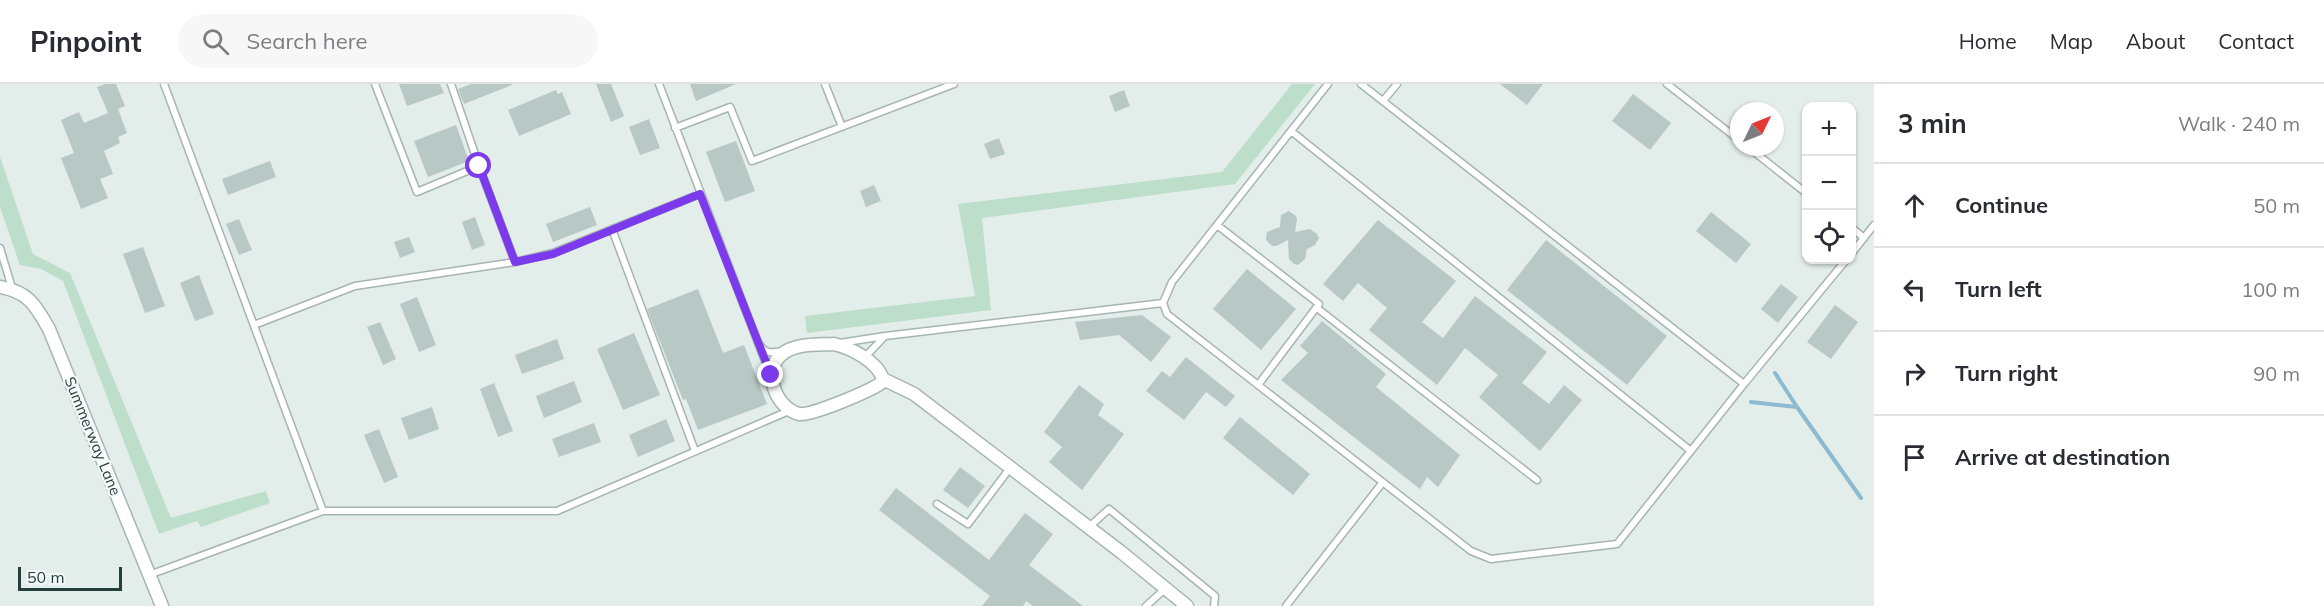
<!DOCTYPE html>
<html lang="en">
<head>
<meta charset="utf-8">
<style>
	:root { --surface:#fff; --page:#f7f7f7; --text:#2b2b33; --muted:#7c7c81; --line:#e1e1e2 }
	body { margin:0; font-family:Mulish,sans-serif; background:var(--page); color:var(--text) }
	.controls { position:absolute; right:18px; top:18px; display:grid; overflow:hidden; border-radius:12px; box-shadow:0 2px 4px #0004 }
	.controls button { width:54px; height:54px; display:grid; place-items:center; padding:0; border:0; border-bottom:2px solid var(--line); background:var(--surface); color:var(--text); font:30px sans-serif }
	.compass { position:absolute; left:1730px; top:18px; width:54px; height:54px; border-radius:50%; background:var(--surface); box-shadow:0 2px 4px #0004; rotate:47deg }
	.scale { position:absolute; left:18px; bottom:15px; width:104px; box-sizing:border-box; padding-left:6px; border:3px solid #233e3b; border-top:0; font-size:16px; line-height:21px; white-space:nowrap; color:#233e3b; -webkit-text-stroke:4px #f4f9f7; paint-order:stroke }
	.stop { position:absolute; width:18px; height:18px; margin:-14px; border:4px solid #7c3aed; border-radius:50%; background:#fff }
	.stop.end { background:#7c3aed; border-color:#fff; box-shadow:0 2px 6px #0008 }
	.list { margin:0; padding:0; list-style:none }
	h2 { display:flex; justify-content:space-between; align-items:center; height:78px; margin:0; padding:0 24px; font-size:26px }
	h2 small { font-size:20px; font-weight:400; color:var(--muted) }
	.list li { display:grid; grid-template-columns:39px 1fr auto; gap:18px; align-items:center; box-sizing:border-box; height:84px; padding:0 24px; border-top:2px solid var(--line) }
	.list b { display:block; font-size:22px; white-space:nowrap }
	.list em { font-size:20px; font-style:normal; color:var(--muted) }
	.icon { flex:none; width:33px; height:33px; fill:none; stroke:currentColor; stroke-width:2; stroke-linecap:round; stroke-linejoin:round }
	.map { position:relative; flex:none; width:1874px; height:522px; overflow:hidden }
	header { display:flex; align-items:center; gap:36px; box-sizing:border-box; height:84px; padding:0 30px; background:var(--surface); border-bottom:2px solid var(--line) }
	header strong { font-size:28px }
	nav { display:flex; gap:33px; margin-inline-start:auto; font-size:21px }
	.search { width:420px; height:54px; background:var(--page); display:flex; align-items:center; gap:15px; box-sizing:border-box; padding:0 21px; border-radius:33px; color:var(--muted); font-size:22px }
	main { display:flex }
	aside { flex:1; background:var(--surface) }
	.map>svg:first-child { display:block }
</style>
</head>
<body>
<header>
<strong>Pinpoint</strong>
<div class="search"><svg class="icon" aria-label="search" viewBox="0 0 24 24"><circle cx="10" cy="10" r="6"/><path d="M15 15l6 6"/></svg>Search here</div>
<nav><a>Home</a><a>Map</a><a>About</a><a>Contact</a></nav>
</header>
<main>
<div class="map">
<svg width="1874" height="522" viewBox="0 0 1874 522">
	<rect width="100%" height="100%" fill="#e3edea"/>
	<path fill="#bcdecb" d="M1292,0H1315L1235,100L982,134L991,226L807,249L805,232L975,212L958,120L1222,88Z
		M0,73L33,170L70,189L171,434L266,407L270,419L201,443L197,437L159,450L63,197L41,185L20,181L0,123Z"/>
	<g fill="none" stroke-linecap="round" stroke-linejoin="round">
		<path stroke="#8cbbd1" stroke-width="4" d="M1775,289L1797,323
			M1751,318L1797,323L1861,414"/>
	</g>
	<path fill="#b8c8c4" d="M105,0H116L125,22L118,25L127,49L118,53L120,59L104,67L113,90L100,95L108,114L81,125L61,74L74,69L61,36L79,28L84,39L108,29L97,3Z
		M399,0H440L444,9L407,22Z
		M471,0H512V1L464,20L458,5Z
		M596,0H611L624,32L611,38Z
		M690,0H736L696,17Z
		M1500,0H1543L1527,21Z
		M556,6L558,10L562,8L571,30L519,52L508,26Z
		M1124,6L1130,22L1115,28L1109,12Z
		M1633,10L1671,39L1650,66L1612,37Z
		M649,35L660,64L640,71L629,43Z
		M456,41L469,77L428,93L414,57Z
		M999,54L1005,70L990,75L984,60Z
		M736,57L755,107L725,118L706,68Z
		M270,77L276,93L228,111L222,95Z
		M874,101L881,117L866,123L860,107Z
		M590,123L597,141L553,158L546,140Z
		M1289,127L1296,132L1297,136L1295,148L1310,145L1317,150L1319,154L1315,161L1307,165L1305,175L1298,181L1294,180L1289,175L1288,156L1276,162H1272L1266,156L1267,148L1280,143L1281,131Z
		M1711,128L1751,160L1736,179L1696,147Z
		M475,133L485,161L472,166L462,138Z
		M239,135L252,166L239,171L226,140Z
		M1378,136L1456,197L1422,238L1443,254L1475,212L1547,268L1522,299L1549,320L1564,301L1582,316L1540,367L1479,313L1498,291L1465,264L1437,301L1369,246L1387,224L1358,199L1343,217L1323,200Z
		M409,153L415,168L400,174L394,158Z
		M1546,156L1667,252L1627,301L1507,206Z
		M143,163L165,222L145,229L123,170Z
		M1247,185L1296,225L1261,266L1213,225Z
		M199,191L214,230L195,237L180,199Z
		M1781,200L1798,213L1778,239L1761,225Z
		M698,205L723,269L744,261L767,320L698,346L686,315L683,316L647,225Z
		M417,213L436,261L419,268L400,220Z
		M1835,221L1858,238L1831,275L1807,258Z
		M1142,231L1171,253L1151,278L1119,251L1080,256L1075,238Z
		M1322,237L1386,290L1376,303L1460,371L1438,403L1427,393L1420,405L1281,296L1308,269L1300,262Z
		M380,238L396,275L383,281L367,243Z
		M634,249L660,311L623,326L597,265Z
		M557,255L564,275L522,290L515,271Z
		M1186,273L1235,312L1226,323L1206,308L1184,336L1146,307L1162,287L1170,293Z
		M574,297L582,318L544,334L536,312Z
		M494,299L513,347L498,353L480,305Z
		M1079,301L1104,320L1098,331L1124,350L1082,406L1049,378L1062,363L1044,348Z
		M432,323L439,345L409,356L401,334Z
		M1240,333L1310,390L1293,411L1223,354Z
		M666,335L675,357L638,373L629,351Z
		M594,339L601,358L559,373L552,355Z
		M379,345L398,393L384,399L364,351Z
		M960,383L985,402L968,424L943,406Z
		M896,404L989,476L1025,429L1053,450L1029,481L1083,522H1033L1026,517L1023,522H982L990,512L879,426Z"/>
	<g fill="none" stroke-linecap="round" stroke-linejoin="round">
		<g stroke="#a6b5b2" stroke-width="9">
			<path id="service" d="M164,0L323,427
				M375,0L417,108L479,82L515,178
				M451,0L479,82
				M659,0L770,290
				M825,0L842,43
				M1328,0L1172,198L1163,219L1167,230L1471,467L1491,475L1617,460L1744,300L1361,0
				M1667,0L1739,56
				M1383,17L1397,0
				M675,44L730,23L752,77L954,0
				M1291,47L1691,367
				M1748,63L1806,109
				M1217,141L1319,220L1258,301
				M1852,144L1864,154
				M612,145L695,367
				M0,164L12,204
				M1852,169L1874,141
				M1317,224L1537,396
				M254,241L355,202L515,178L553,169L700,110
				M885,252L1163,219
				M840,259L885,252L865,273
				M760,261C765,270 772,269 782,267
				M1744,300L1846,176
				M937,420L968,440L1010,384
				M1089,443L1109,425L1215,512L1214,522
				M149,491L323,427H557L791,326
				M1146,522L1165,505
				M1286,522L1383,398"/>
		</g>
		<g stroke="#a6b5b2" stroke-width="15">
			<path id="minor" d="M0,203C29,208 36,222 49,245L162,522
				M834,260C851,264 877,277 883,295L881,299C870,307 811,332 799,330C776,324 762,288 781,271C794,259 817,261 834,260Z
				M883,295L914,310L1121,468L1187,522"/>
		</g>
		<use href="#service" stroke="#fff" stroke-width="6"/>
		<use href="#minor" stroke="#fff" stroke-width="12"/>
	</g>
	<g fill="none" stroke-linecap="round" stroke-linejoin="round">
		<path stroke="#7c3aed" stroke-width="8" d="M479,82L515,178L553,170L700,110L771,291"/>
	</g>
	<g text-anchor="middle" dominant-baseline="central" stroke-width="4.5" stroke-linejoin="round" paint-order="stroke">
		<g font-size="15" fill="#233e3b" stroke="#f4f9f7">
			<text transform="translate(93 352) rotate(68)">Summerway Lane</text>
		</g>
	</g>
</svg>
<div class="controls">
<button>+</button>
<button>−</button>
<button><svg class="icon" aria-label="locate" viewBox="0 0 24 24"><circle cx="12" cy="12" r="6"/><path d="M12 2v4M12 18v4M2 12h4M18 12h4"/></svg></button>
</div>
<svg class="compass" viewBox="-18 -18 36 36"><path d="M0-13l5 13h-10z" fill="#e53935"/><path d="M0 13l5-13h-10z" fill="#7c7c81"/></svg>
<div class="scale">50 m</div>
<div class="stop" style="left:479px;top:82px"></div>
<div class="stop end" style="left:771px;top:291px"></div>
</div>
<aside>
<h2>3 min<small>Walk · 240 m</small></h2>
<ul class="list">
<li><svg class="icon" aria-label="ahead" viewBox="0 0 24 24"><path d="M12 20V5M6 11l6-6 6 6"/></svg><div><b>Continue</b></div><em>50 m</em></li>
<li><svg class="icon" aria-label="left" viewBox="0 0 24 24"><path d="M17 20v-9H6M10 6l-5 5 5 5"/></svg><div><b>Turn left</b></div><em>100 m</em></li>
<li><svg class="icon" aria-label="right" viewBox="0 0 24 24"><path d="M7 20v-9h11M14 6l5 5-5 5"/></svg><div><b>Turn right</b></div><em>90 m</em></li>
<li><svg class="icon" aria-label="arrive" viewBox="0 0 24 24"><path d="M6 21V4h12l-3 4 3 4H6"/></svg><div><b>Arrive at destination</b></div></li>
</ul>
</aside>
</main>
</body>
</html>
